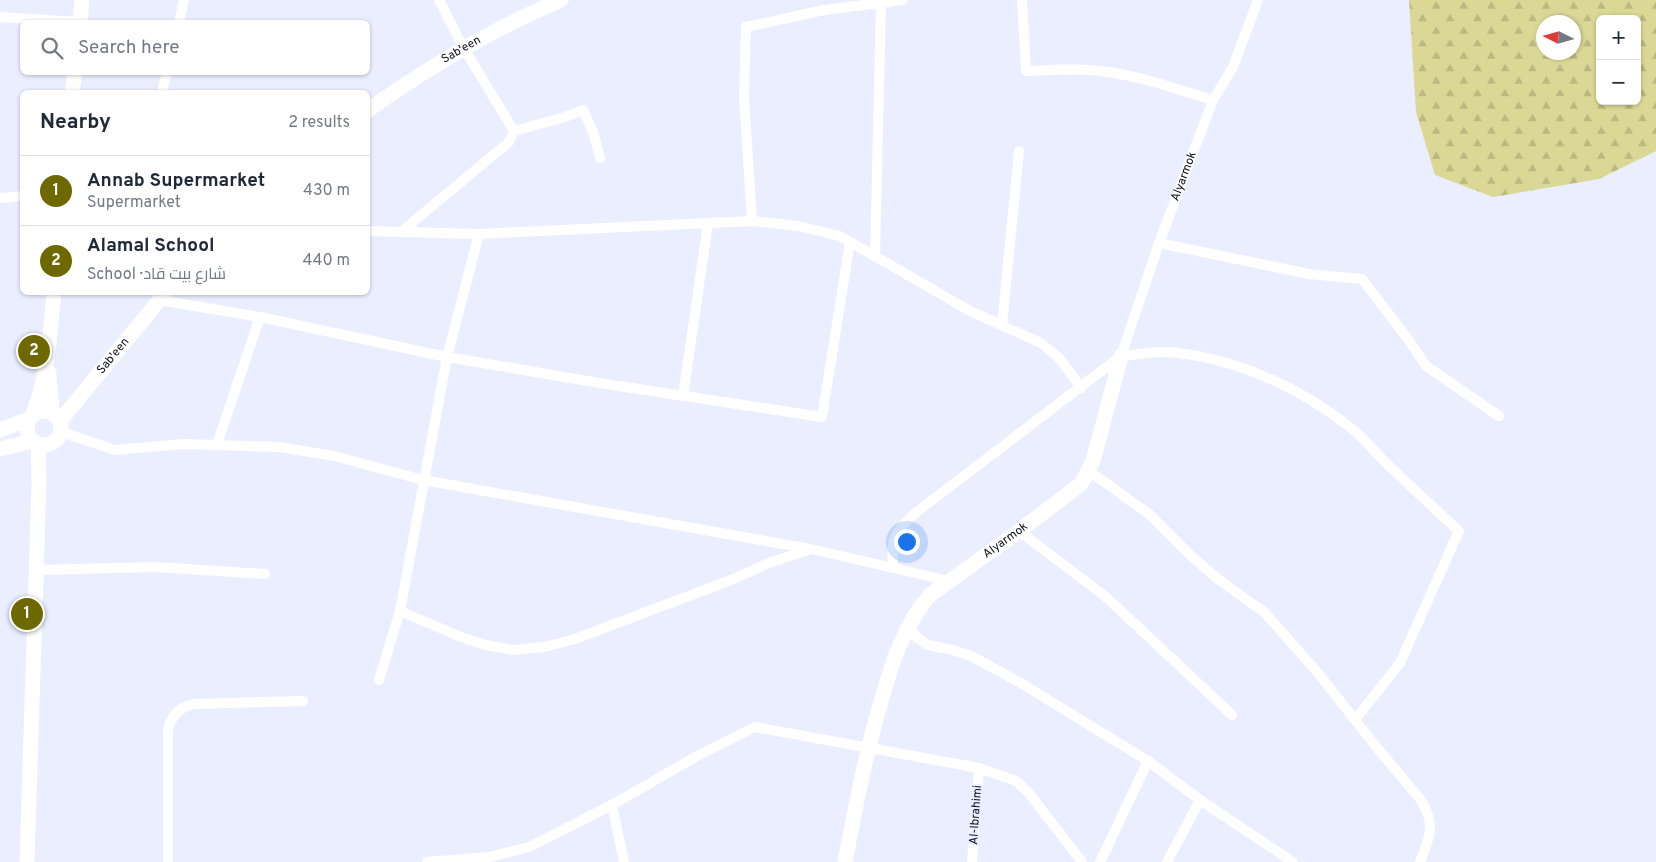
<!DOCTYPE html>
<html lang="en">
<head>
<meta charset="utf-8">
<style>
	:root { --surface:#fff; --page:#f2f2f3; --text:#1f2937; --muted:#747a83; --line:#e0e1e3; --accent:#6e6800 }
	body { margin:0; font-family:Overpass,Cairo,sans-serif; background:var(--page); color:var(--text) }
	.controls { position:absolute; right:15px; top:15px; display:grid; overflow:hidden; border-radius:8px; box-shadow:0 1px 4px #0004 }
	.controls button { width:45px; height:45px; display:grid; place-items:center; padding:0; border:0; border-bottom:1px solid var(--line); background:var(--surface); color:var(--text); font:25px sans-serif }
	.compass { position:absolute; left:1536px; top:15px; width:45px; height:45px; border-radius:50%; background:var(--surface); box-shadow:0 1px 4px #0004; rotate:275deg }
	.you { position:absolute; left:906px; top:541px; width:18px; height:18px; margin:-12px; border:4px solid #fff; border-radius:50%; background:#1a73e8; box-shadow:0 0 0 8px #1a73e833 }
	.badge { display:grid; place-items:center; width:32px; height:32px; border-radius:50%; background:var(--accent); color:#fff; font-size:16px; font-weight:700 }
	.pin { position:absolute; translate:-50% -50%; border:2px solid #fff; box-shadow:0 1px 5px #0006 }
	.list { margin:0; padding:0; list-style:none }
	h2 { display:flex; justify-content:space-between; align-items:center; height:65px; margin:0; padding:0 20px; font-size:21px }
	h2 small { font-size:16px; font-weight:400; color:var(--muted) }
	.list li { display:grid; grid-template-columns:32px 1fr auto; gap:15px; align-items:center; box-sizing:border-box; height:70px; padding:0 20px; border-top:1px solid var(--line) }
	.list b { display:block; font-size:19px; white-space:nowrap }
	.list p { margin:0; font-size:16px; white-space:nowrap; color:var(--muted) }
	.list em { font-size:16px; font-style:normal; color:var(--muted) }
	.icon { flex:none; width:28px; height:28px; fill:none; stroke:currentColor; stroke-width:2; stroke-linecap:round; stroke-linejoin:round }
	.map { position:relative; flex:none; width:1656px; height:862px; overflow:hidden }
	.search { position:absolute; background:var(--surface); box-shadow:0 1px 4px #0004; left:20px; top:20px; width:350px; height:55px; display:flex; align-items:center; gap:12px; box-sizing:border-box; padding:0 18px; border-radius:8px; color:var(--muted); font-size:19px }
	.panel { position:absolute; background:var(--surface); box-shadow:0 1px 4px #0004; left:20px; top:90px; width:350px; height:205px; border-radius:8px }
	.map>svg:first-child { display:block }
</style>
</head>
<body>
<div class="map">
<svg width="1656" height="862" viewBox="0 0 1656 862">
	<defs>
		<pattern id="forest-firs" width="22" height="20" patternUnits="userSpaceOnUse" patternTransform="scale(1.25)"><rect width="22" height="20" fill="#dbd896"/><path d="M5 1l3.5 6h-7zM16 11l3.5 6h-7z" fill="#bbb881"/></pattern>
	</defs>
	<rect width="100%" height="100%" fill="#eaeeff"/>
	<path fill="url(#forest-firs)" fill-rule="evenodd" d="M1409,0H1656V151L1599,179L1493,197L1435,175L1416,112ZM1600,19H1637V101H1600ZM1544,22H1574V52H1544Z"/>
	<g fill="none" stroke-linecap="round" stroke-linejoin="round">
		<g stroke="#fff" stroke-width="10">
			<path d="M1022,0L1026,71C1054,70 1081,68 1108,72C1144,77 1178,90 1213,100"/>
			<path d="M0,17L80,22"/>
			<path d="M179,22L184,0"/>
			<path d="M162,92L167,72"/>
			<path d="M514,131L565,117L583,110L593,132L600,158"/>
			<path d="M0,198L22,196"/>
			<path d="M752,221L744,97L746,27L824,10L903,0"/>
			<path d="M368,231L479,234L752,221L798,226L840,236L970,311L1041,343L1060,359L1081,388"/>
			<path d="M401,232L509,142L514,131L463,47L439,0"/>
			<path d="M1159,243L1309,274L1362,279L1408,339L1426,366L1499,416"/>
			<path d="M875,256L881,3"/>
			<path d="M159,300L260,317L447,357L599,383L822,417L850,242"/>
			<path d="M1002,325L1019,151"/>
			<path d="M1121,356C1136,355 1152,351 1167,352C1234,357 1299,387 1351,428C1363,437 1373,450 1384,461C1408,484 1434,508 1459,531L1400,663L1355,720"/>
			<path d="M683,396L708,223"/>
			<path d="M61,432L115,450L183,444L279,447L334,456L423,480L811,549L950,581"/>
			<path d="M217,444L260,317"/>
			<path d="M1089,471L1149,514L1189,554L1219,580L1264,612L1318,673L1378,749L1421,800C1436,825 1430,837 1420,862"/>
			<path d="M1019,531L1106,597L1232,715"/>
			<path id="s1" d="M893,568C891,539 893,534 914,514L1121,356L1159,243L1213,100L1233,67L1258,0"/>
			<path d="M36,570L155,567L265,574"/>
			<path d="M400,611L461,637L486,645L513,650L544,647L575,639L731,580L771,562L809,550"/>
			<path d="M908,626L917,638L928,645L953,650L971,656L1019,682L1148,761L1200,800L1293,862"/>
			<path d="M379,680L400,611L447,357L479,234"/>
			<path d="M612,805L624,862"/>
			<path d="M168,862V730C171,716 180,707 194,704L303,701"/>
			<path d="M427,862L489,857L529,847L612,805L697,756L755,727L979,768L1016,781L1028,792L1082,862"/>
			<path d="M972,862L979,768"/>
			<path d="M1100,862L1148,761"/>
			<path d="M1167,862L1200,800"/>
		</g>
		<g stroke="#fff" stroke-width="15">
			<path d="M80,22L82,0"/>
			<path d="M72,92L75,72"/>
			<path id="s2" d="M368,110C429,67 492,29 561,0"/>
			<path d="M49,373L52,412"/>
			<circle cx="44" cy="428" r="17"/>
			<path d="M33,414C48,375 50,334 54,292"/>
			<path id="s3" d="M60,421L166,292"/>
			<path d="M0,430L29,419"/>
			<path d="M0,449L33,441"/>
			<path d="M27,862L39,482L38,444"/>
			<path id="s4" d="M845,862C855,809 865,757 880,705C891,666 903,626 930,595L1019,531L1081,484L1093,461L1121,356"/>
		</g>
	</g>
	<g text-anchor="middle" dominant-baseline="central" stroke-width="4" stroke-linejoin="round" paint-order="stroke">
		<g font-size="12" fill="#0d0e18" stroke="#eaeeff">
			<text stroke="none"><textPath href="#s2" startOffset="111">Sab'een</textPath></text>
			<text stroke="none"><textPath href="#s1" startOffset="512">Alyarmok</textPath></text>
			<text stroke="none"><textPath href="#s3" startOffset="84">Sab'een</textPath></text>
			<text stroke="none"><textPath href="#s4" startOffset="376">Alyarmok</textPath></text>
			<text transform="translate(976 815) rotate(-86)">Al-Ibrahimi</text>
		</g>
	</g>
</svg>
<div class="controls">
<button>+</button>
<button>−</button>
</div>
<svg class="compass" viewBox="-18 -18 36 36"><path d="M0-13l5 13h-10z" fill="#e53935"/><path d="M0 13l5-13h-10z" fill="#747a83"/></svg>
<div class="you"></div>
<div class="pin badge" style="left:27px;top:614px">1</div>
<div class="pin badge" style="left:34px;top:351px">2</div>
<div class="search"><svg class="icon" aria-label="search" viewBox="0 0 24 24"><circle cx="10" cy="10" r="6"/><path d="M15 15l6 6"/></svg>Search here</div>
<section class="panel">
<h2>Nearby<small>2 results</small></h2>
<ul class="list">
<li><span class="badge">1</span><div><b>Annab Supermarket</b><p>Supermarket</p></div><em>430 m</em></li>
<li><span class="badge">2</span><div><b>Alamal School</b><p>School · شارع بيت قاد</p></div><em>440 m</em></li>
</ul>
</section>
</div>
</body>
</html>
